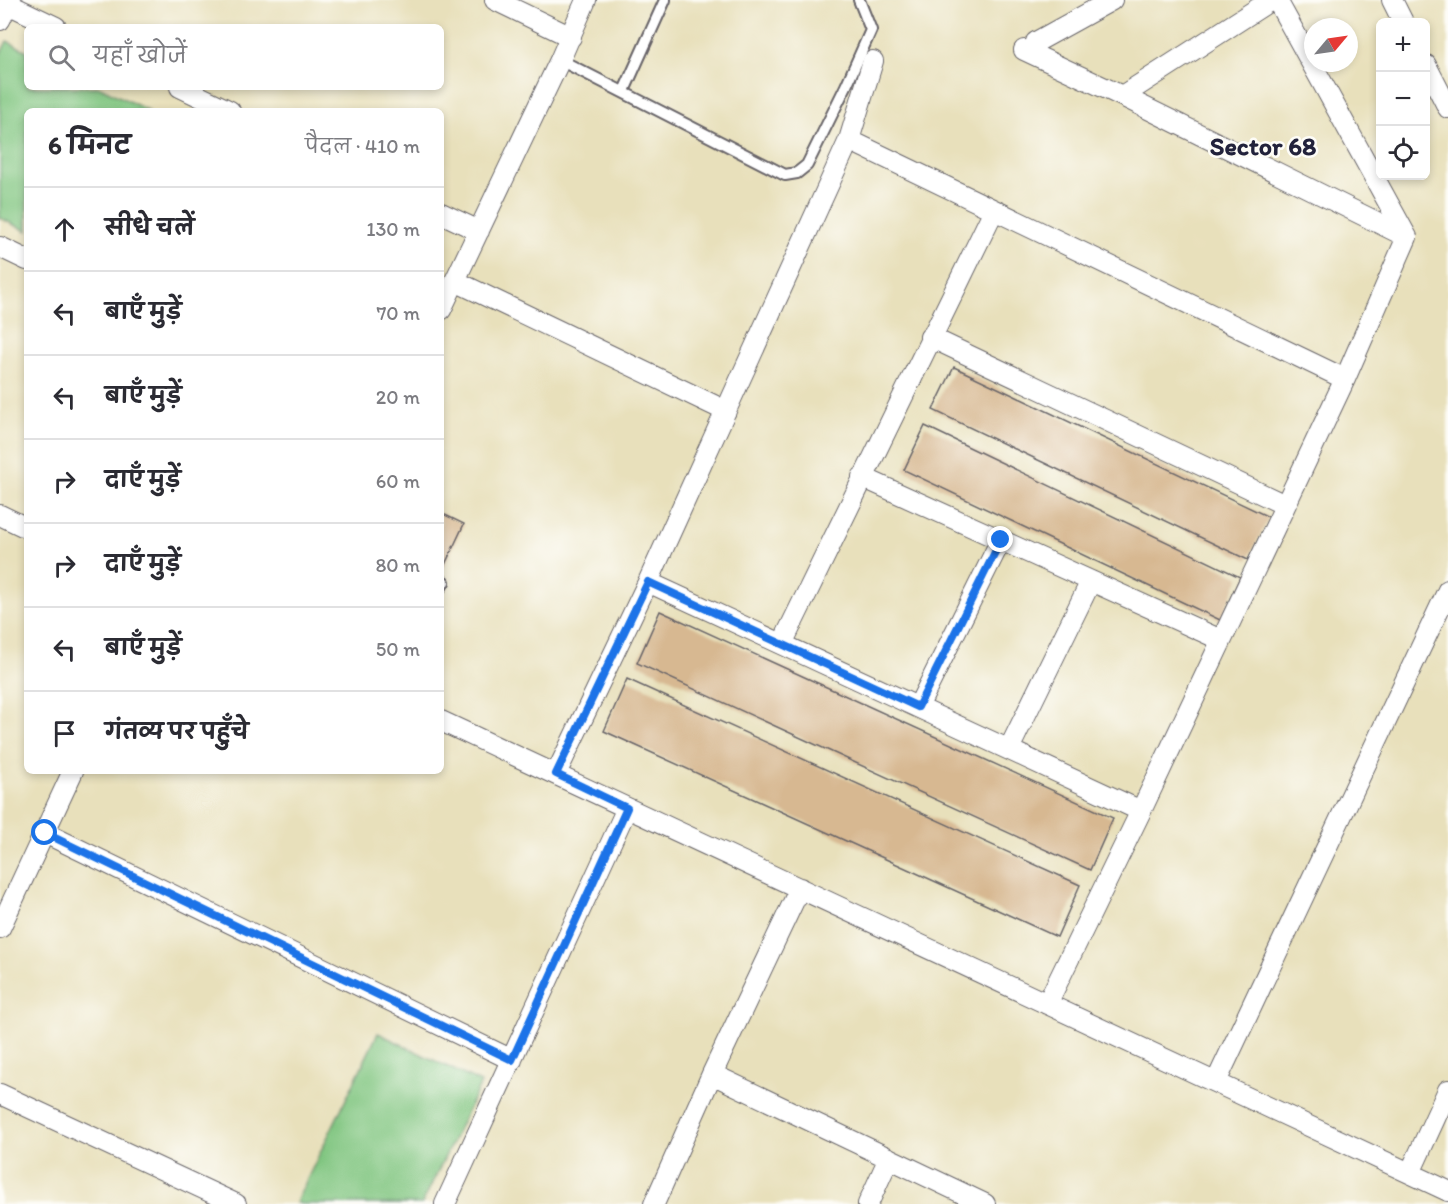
<!DOCTYPE html>
<html lang="hi">
<head>
<meta charset="utf-8">
<style>
	:root { --surface:#fff; --page:#f7f7f7; --text:#2b2b33; --muted:#7c7c81; --line:#e1e1e2 }
	body { margin:0; font-family:Itim,"Playpen Sans Deva",sans-serif; background:var(--page); color:var(--text) }
	.controls { position:absolute; right:18px; top:18px; display:grid; overflow:hidden; border-radius:9px; box-shadow:0 3px 9px #0003 }
	.controls button { width:54px; height:54px; display:grid; place-items:center; padding:0; border:0; border-bottom:2px solid var(--line); background:var(--surface); color:var(--text); font:30px sans-serif }
	.compass { position:absolute; left:1304px; top:18px; width:54px; height:54px; border-radius:50%; background:var(--surface); box-shadow:0 3px 9px #0003; rotate:61deg }
	.stop { position:absolute; width:18px; height:18px; margin:-14px; border:4px solid #1a73e8; border-radius:50%; background:#fff }
	.stop.end { background:#1a73e8; border-color:#fff; box-shadow:0 2px 6px #0008 }
	.list { margin:0; padding:0; list-style:none }
	h2 { display:flex; justify-content:space-between; align-items:center; height:78px; margin:0; padding:0 24px; font-size:26px }
	h2 small { font-size:20px; font-weight:400; color:var(--muted) }
	.list li { display:grid; grid-template-columns:39px 1fr auto; gap:18px; align-items:center; box-sizing:border-box; height:84px; padding:0 24px; border-top:2px solid var(--line) }
	.list b { display:block; font-size:22px; white-space:nowrap }
	.list em { font-size:20px; font-style:normal; color:var(--muted) }
	.icon { flex:none; width:33px; height:33px; fill:none; stroke:currentColor; stroke-width:2; stroke-linecap:round; stroke-linejoin:round }
	.map { position:relative; flex:none; width:1448px; height:1204px; overflow:hidden }
	.search { position:absolute; background:var(--surface); box-shadow:0 3px 9px #0003; left:24px; top:24px; width:420px; height:66px; display:flex; align-items:center; gap:15px; box-sizing:border-box; padding:0 21px; border-radius:9px; color:var(--muted); font-size:22px }
	.panel { position:absolute; background:var(--surface); box-shadow:0 3px 9px #0003; left:24px; top:108px; width:420px; height:666px; border-radius:9px }
	.map>svg:first-child { display:block }
</style>
</head>
<body>
<div class="map">
<svg width="1448" height="1204" viewBox="0 0 1448 1204">
	<rect width="100%" height="100%" fill="#fdfcf7"/>
	<filter id="ink" filterUnits="userSpaceOnUse"><feTurbulence type="fractalNoise" baseFrequency=".0167" numOctaves="2"/><feDisplacementMap in="SourceGraphic" scale="12" xChannelSelector="R" yChannelSelector="G"/><feConvolveMatrix kernelMatrix="1 2 1 2 8 2 1 2 1" color-interpolation-filters="sRGB"/></filter>
	<filter id="wash" filterUnits="userSpaceOnUse"><feTurbulence type="fractalNoise" baseFrequency=".008" numOctaves="4" result="noise"/><feDisplacementMap in="SourceGraphic" scale="24" xChannelSelector="R" yChannelSelector="G"/><feGaussianBlur stdDeviation="1.35" result="paint"/><feColorMatrix in="noise" values="0 0 0 0 0 0 0 0 0 0 0 0 0 0 0 0 0 1.4 0 .05"/><feComposite in="paint" operator="in"/></filter>
	<g filter="url(#wash)">
		<rect width="100%" height="100%" fill="#e8e0bb"/>
		<path fill="#81c681" stroke="#52745e" stroke-width="1.5" d="M7,41L27,51V87H100L149,111H27V231L0,218V55Z
			M378,1033L481,1083L422,1204H301L296,1202Z"/>
		<g id="blocks">
			<path fill="#d7b891" d="M954,367L1269,517L1248,560L933,410Z
				M925,426L1240,577L1220,620L904,470Z
				M441,513L464,524L441,573Z
				M660,611L1113,818L1090,870L637,663Z
				M627,679L1080,885L1057,937L604,731Z"/>
		</g>
	</g>
	<g filter="url(#ink)">
		<use href="#blocks" fill-opacity="0" stroke="#676468" stroke-width="1.5"/>
		<g fill="none" stroke-linecap="round" stroke-linejoin="round">
			<g stroke="#676468" stroke-width="14">
				<path id="lane" d="M560,60L785,175L797,173L807,165L846,86L871,30L859,0
					M624,91L665,0
					M441,587L444,582"/>
			</g>
			<g stroke="#676468" stroke-width="22">
				<path id="street" d="M495,0L571,37
					M1392,0L1403,22
					M8,4L56,27
					M0,20L10,0
					M1036,42L1112,0
					M1024,50L1122,96L1407,237
					M1426,65L1448,108
					M180,87L230,111
					M849,140L1345,379
					M441,213L479,231
					M0,247L27,260
					M455,281L726,411
					M441,310L560,60L586,0
					M930,337L1285,505
					M862,477L1221,640
					M0,515L27,528
					M648,582L1141,811
					M782,644L994,210
					M918,707L1001,540
					M441,721L1448,1191
					M1009,749L1091,581
					M556,774L648,582L849,140L873,61
					M45,833L512,1060
					M0,928L73,771
					M1047,1004L1141,811L1345,379L1407,237L1279,4L1273,1L1268,2L1122,96
					M712,1074L985,1204
					M1216,1082L1448,590
					M0,1094L236,1204
					M1410,1173L1448,1090
					M445,1204L627,808
					M654,1204L712,1074L800,888
					M868,1204L889,1158"/>
			</g>
			<use href="#lane" stroke="#fff" stroke-width="10"/>
			<use href="#street" stroke="#fff" stroke-width="20"/>
		</g>
	</g>
	<g fill="none" stroke-linecap="round" stroke-linejoin="round" filter="url(#ink)">
		<path stroke="#1a73e8" stroke-width="8" d="M45,833L512,1060L627,808L556,774L648,582L918,707L1001,540"/>
	</g>
	<g text-anchor="middle" dominant-baseline="central" stroke-width="5" stroke-linejoin="round" paint-order="stroke">
		<g font-size="26" font-weight="bold" fill="#22223b" stroke="#fdfcf7">
			<text x="1263" y="146">Sector 68</text>
		</g>
	</g>
</svg>
<div class="controls">
<button>+</button>
<button>−</button>
<button><svg class="icon" aria-label="locate" viewBox="0 0 24 24"><circle cx="12" cy="12" r="6"/><path d="M12 2v4M12 18v4M2 12h4M18 12h4"/></svg></button>
</div>
<svg class="compass" viewBox="-18 -18 36 36"><path d="M0-13l5 13h-10z" fill="#e53935"/><path d="M0 13l5-13h-10z" fill="#7c7c81"/></svg>
<div class="stop" style="left:45px;top:833px"></div>
<div class="stop end" style="left:1001px;top:540px"></div>
<div class="search"><svg class="icon" aria-label="search" viewBox="0 0 24 24"><circle cx="10" cy="10" r="6"/><path d="M15 15l6 6"/></svg>यहाँ खोजें</div>
<section class="panel">
<h2>6 मिनट<small>पैदल · 410 m</small></h2>
<ul class="list">
<li><svg class="icon" aria-label="ahead" viewBox="0 0 24 24"><path d="M12 20V5M6 11l6-6 6 6"/></svg><div><b>सीधे चलें</b></div><em>130 m</em></li>
<li><svg class="icon" aria-label="left" viewBox="0 0 24 24"><path d="M17 20v-9H6M10 6l-5 5 5 5"/></svg><div><b>बाएँ मुड़ें</b></div><em>70 m</em></li>
<li><svg class="icon" aria-label="left" viewBox="0 0 24 24"><path d="M17 20v-9H6M10 6l-5 5 5 5"/></svg><div><b>बाएँ मुड़ें</b></div><em>20 m</em></li>
<li><svg class="icon" aria-label="right" viewBox="0 0 24 24"><path d="M7 20v-9h11M14 6l5 5-5 5"/></svg><div><b>दाएँ मुड़ें</b></div><em>60 m</em></li>
<li><svg class="icon" aria-label="right" viewBox="0 0 24 24"><path d="M7 20v-9h11M14 6l5 5-5 5"/></svg><div><b>दाएँ मुड़ें</b></div><em>80 m</em></li>
<li><svg class="icon" aria-label="left" viewBox="0 0 24 24"><path d="M17 20v-9H6M10 6l-5 5 5 5"/></svg><div><b>बाएँ मुड़ें</b></div><em>50 m</em></li>
<li><svg class="icon" aria-label="arrive" viewBox="0 0 24 24"><path d="M6 21V4h12l-3 4 3 4H6"/></svg><div><b>गंतव्य पर पहुँचे</b></div></li>
</ul>
</section>
</div>
</body>
</html>
